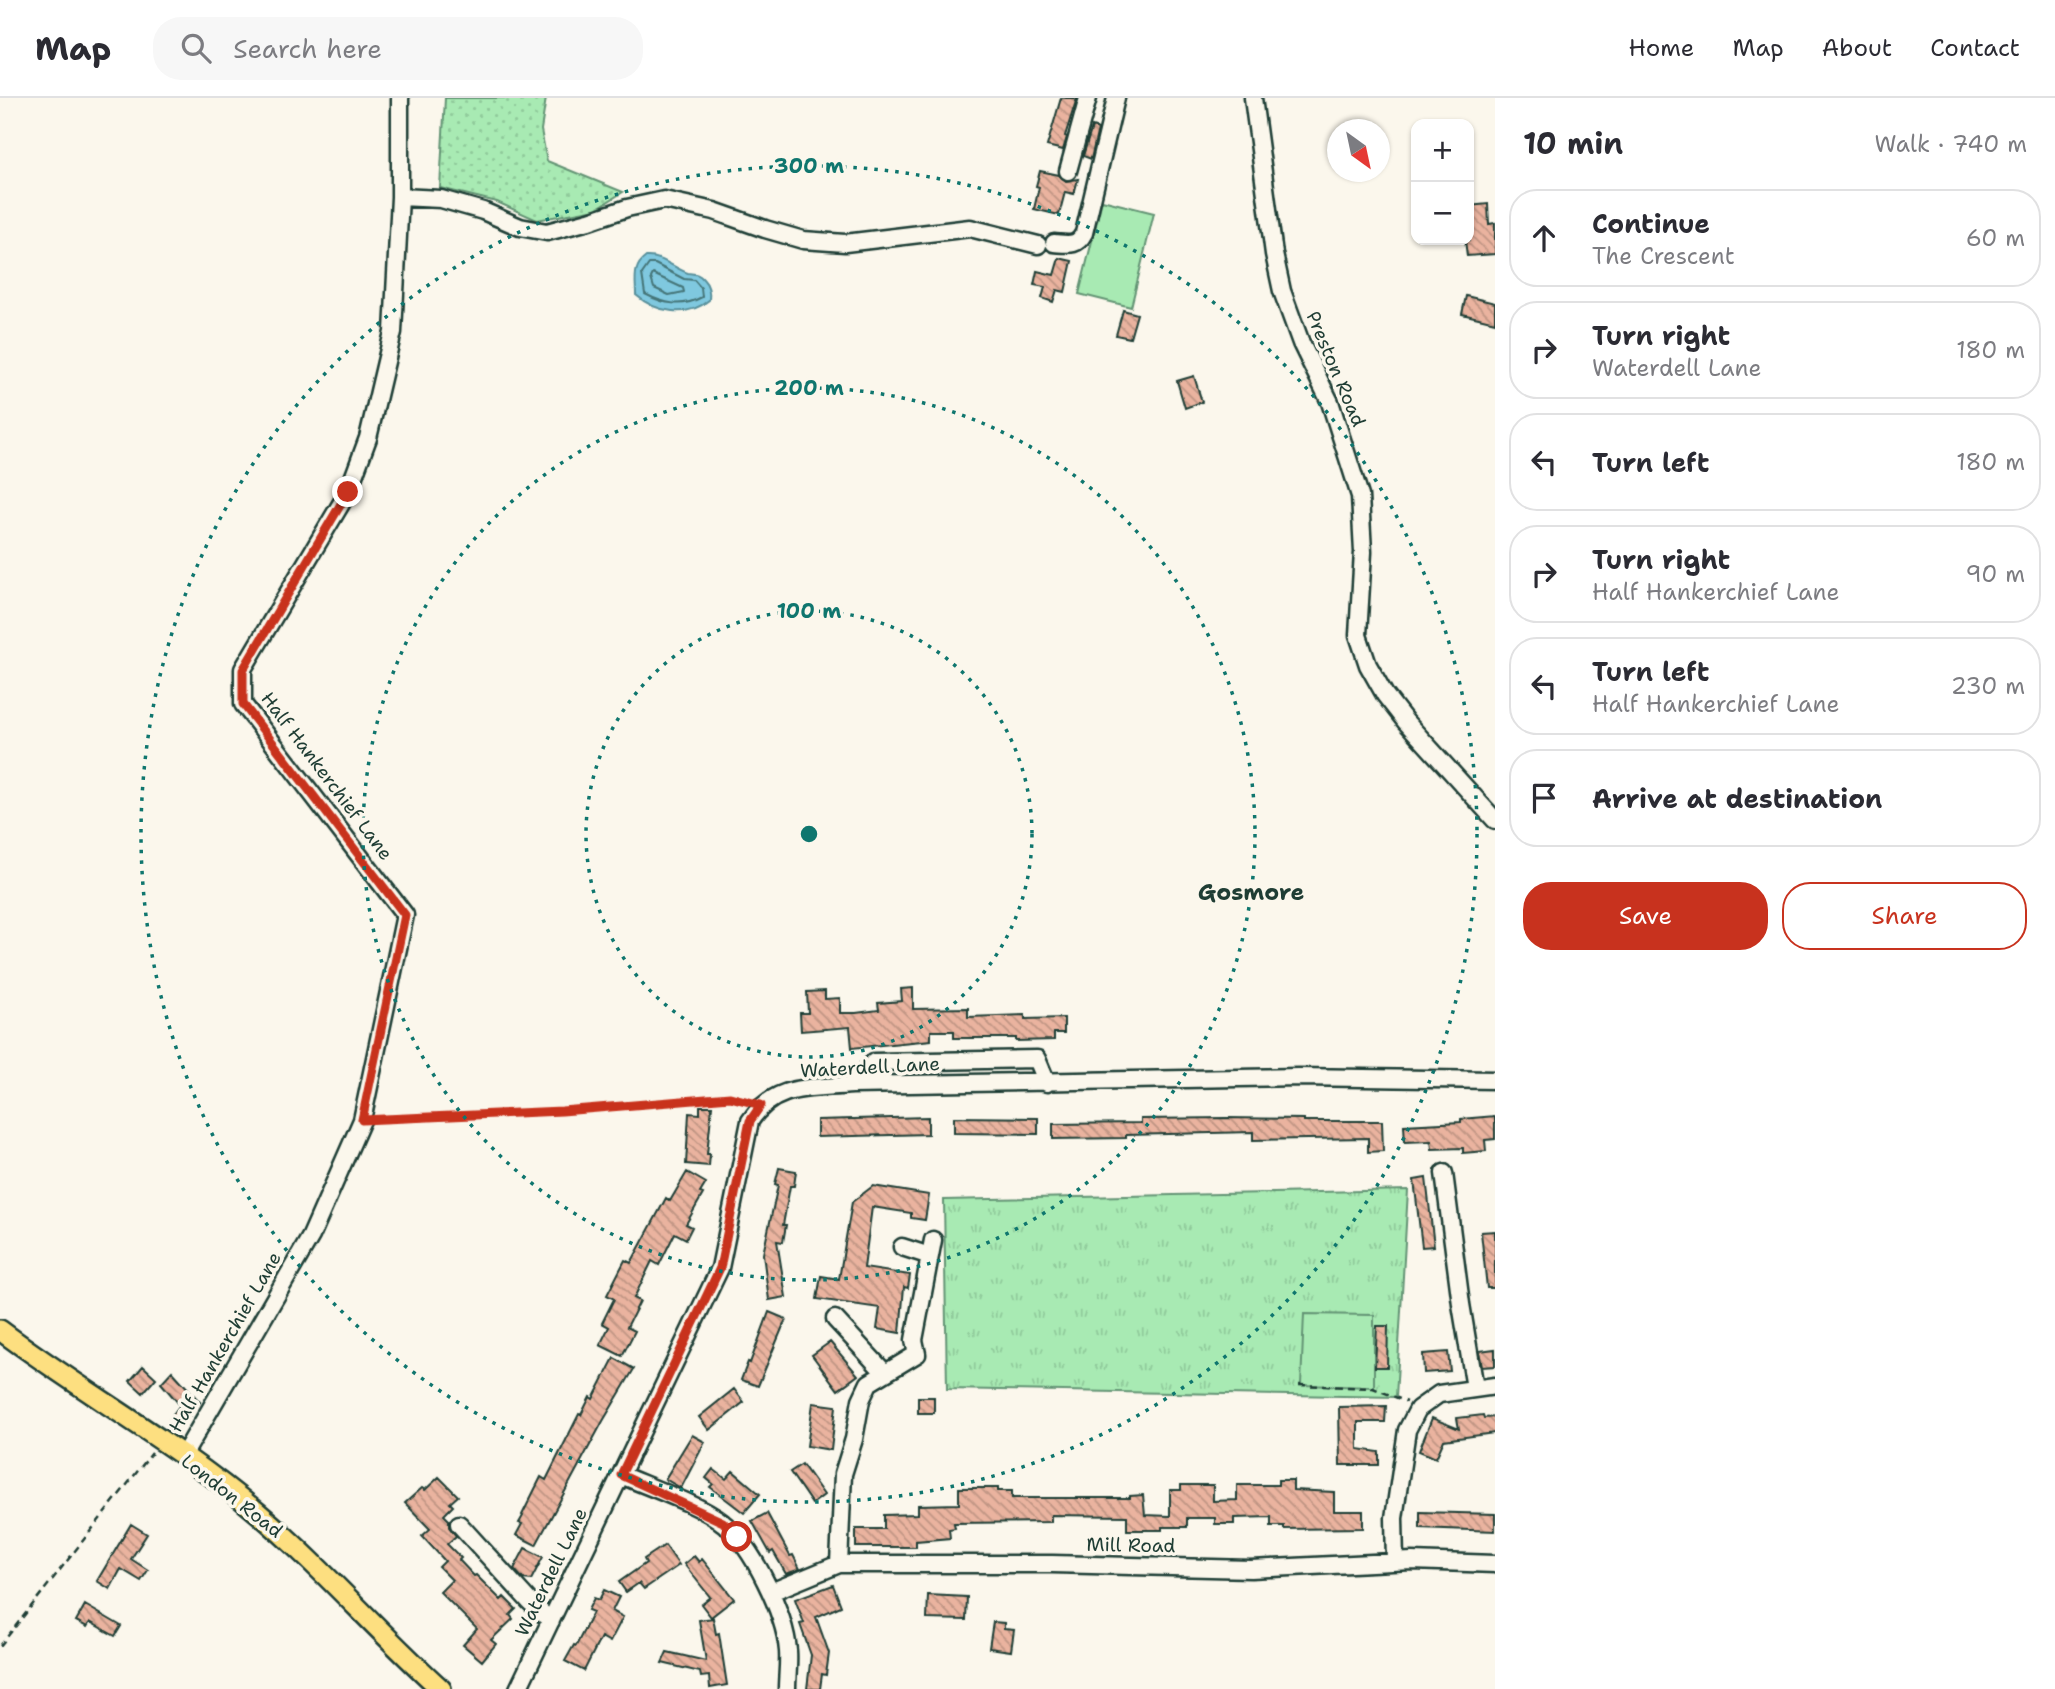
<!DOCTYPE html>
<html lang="en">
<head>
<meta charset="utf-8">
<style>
	:root { --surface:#fff; --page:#f7f7f7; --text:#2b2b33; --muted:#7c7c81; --line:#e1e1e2; --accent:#c8321e }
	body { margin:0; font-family:"Shantell Sans",sans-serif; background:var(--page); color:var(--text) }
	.controls { position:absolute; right:21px; top:21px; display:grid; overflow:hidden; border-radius:14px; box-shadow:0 2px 5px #0004 }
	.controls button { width:63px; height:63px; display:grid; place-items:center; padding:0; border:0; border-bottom:2px solid var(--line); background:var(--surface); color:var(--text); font:35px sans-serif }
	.compass { position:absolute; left:1327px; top:21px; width:63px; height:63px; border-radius:50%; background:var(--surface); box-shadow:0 2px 5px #0004; rotate:147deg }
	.stop { position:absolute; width:21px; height:21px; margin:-16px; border:5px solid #c8321e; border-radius:50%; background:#fff }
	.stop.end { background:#c8321e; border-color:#fff; box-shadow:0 2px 7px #0008 }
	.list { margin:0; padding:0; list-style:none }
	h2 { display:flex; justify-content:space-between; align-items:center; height:91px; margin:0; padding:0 28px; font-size:30px }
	h2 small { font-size:23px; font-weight:400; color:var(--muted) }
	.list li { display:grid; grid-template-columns:46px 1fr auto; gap:21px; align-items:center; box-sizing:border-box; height:98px; margin:0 14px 14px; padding:0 14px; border:2px solid var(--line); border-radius:28px }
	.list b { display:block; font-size:26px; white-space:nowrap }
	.list p { margin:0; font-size:23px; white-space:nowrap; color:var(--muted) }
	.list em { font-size:23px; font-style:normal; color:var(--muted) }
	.actions { display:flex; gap:14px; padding:21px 28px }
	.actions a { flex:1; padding:16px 0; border:2px solid var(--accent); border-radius:28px; text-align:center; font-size:24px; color:var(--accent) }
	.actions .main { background:var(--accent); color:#fff }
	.icon { flex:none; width:38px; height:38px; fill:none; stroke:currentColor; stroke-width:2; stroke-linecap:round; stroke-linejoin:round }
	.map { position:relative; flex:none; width:1495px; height:1591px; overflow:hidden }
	header { display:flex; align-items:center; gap:42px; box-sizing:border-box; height:98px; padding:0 35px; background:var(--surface); border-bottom:2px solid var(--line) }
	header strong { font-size:33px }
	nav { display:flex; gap:38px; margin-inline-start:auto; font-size:24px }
	.search { width:490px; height:63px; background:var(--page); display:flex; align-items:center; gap:18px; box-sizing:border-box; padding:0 24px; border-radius:28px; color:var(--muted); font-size:26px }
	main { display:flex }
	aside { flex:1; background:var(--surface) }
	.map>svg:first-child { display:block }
</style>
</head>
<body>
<header>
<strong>Map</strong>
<div class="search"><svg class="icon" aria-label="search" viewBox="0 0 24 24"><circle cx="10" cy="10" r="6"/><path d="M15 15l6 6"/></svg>Search here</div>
<nav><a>Home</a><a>Map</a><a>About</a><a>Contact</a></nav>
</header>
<main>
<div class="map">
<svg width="1495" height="1591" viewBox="0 0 1495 1591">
	<defs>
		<pattern id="grass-dots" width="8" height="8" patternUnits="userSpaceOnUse" patternTransform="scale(1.75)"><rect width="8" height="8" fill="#a8eab3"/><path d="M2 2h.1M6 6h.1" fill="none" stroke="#90ca9b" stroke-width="1.8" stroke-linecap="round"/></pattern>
		<pattern id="park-tufts" width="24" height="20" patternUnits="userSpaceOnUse" patternTransform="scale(1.75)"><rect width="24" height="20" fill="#a8eab3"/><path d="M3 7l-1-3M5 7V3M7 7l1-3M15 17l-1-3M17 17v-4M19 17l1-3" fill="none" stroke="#90ca9b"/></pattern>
		<pattern id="building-back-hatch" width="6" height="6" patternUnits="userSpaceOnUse" patternTransform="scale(1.75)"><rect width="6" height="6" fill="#eab39f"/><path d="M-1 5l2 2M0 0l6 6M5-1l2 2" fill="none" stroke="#bd9382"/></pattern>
	</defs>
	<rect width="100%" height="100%" fill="#fbf7ec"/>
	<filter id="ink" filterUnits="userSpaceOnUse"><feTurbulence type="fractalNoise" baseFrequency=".0143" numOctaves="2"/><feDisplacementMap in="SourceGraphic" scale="14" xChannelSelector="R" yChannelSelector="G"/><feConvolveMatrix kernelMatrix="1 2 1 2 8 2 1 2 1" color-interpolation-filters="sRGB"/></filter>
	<g filter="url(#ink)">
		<path fill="url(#grass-dots)" stroke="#649474" stroke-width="2" d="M445,0H546L541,32L547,63L623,94L596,111L537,122L497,104L440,90Z"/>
		<path fill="url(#park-tufts)" stroke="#649474" stroke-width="2" d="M1408,1092L1396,1299L947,1291L944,1102Z"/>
		<path fill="#a8eab3" stroke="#649474" stroke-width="2" d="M1102,102L1154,115L1131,209L1079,196Z
			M1304,1216L1374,1217V1289L1301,1287Z"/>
		<path fill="#7fc8df" stroke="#59909b" stroke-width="2" d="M646,159C663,158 673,170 688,175C694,176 698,175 703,181C709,187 710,194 709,202C688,220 656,215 636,197C636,182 632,169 646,159Z"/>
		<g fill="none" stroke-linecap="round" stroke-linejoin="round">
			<path stroke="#457578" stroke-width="2" d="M649,166H655L684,181L694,182L701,190L702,199C682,210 664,206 645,196L642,176Z
				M653,176L683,190L684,194L669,197L654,190L651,180Z"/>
		</g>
		<path fill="url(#building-back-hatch)" stroke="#1f3d34" stroke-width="2" d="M1061,0H1077L1065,38L1067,39L1063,52L1047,48Z
			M1092,29L1098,31L1091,61L1083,58Z
			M1040,73L1059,77L1066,83L1078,81L1074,96L1065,94L1059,117L1034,111L1039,89L1036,88Z
			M1488,106L1489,126L1495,125V156L1467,158L1465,142H1469V108Z
			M1059,160L1072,163L1065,194L1057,192L1053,204L1042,200L1045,189L1034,187L1037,173L1054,177Z
			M1466,198L1495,205V224L1462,216Z
			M1123,212L1137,216L1130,240L1116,237Z
			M1194,278L1202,304L1185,310L1177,283Z
			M913,890V911L968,910V919L1025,917V921L1064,920V935H1054V942L1016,943V940H954V933H931V942L852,950L850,929L801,933L800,915H808L807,894L825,893V901L840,900V915H856L879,912L878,905L902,903L901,891Z
			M700,1008H712L707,1056H710L709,1068L686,1066L689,1015L700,1016Z
			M1495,1018V1041L1485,1042L1486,1053L1463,1055V1050L1432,1051L1431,1043L1405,1044L1404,1027L1461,1024V1021Z
			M928,1019V1036L817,1039V1022Z
			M954,1019L1038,1020V1036L954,1035Z
			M1226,1020L1304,1021V1023H1382L1383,1053L1368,1054V1040L1253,1042V1034L1126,1037V1040L1053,1041V1026L1141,1025V1021Z
			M779,1070L796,1073L794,1088H790L783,1127H786L783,1144L777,1143L786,1199L769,1202L763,1156L778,1087L775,1086Z
			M687,1074L706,1085L700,1095L703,1096L686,1126L692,1129L686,1141L675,1135L659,1167L652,1163L634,1200L640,1203L627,1229L635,1233L622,1258L600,1247L609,1229L602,1225L614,1201L607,1197L625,1162L631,1165L666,1100L670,1103Z
			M1426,1080L1434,1148L1422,1149L1414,1082Z
			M873,1088L929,1097L925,1122L911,1120V1115L872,1109L864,1170L910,1177L908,1190L904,1189L900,1235L877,1231L880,1210L817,1201L821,1178L839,1181L852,1104Z
			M1495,1133V1190H1487L1481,1134Z
			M769,1214L786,1221L758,1288L741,1282L748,1264L750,1265Z
			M1377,1228H1388L1387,1269H1375Z
			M830,1244L858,1277L838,1292L812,1257Z
			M1495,1251V1268L1482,1269L1479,1253Z
			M1448,1254L1450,1273L1424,1275L1423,1256Z
			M614,1260L634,1271L603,1323L536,1447L516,1437L522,1426L519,1425L523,1418L522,1417L541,1379L546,1382L579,1316L581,1317L590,1299L593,1301Z
			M143,1268L156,1280L143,1295L130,1283Z
			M172,1273L200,1304L181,1328L170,1320L180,1307L161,1285Z
			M734,1291L744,1304L709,1332L699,1319Z
			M918,1299H934V1315H918Z
			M813,1305L836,1308L831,1352L807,1348Z
			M1386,1308L1385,1324H1358V1351L1379,1354V1367H1340L1339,1309Z
			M1483,1317L1484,1320L1495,1319V1335L1444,1342L1436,1360L1419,1353L1432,1320L1459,1331L1457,1320Z
			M692,1337L705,1344L681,1390L665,1381Z
			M802,1366L824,1397L812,1406L790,1374Z
			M713,1371L726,1381L733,1373L760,1396L744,1415L710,1389L713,1386L706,1380Z
			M439,1379L458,1398L450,1405L453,1408L444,1417L449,1422V1429L456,1438L447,1446L461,1460L459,1462L474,1478L476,1477L501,1502L504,1499L516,1511L510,1517L513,1521L491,1542L496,1546L482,1563L463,1547L477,1531L440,1494L452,1482L439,1469L445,1463L422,1438L430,1431L405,1405L422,1390L425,1392Z
			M1278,1382H1293V1392L1334,1394V1413H1363V1430L1284,1431V1428H1271V1419L1234,1420V1426H1215V1420H1187V1429H1162V1432H1127V1418L1051,1417V1424L954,1425L955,1430L949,1431L950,1440L916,1443V1449H856V1431H884V1417L918,1416V1407L959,1406V1390H998V1393H1012V1400H1130V1398L1143,1397L1145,1417L1170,1418V1392H1181V1387H1213V1403L1237,1402V1387H1278Z
			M1420,1414L1495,1416V1433L1420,1430Z
			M767,1415L790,1458L793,1457L800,1471L786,1476L773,1453L770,1455L752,1423Z
			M131,1426L147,1436L131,1461L148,1472L141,1483L121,1471L110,1491L97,1483Z
			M665,1447L679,1467L644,1491L639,1485L626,1494L619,1484L646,1465L644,1461Z
			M525,1450L543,1459L531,1482L523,1481L514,1471Z
			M694,1458L699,1464L702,1461L734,1501L711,1519L701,1506L710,1499L684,1466Z
			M833,1487L841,1508L816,1519L829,1555L826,1577L822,1576L820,1591H807L811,1557L800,1526L804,1525L795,1501Z
			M604,1492L619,1499L612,1513L623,1519L610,1544L601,1539L584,1573L565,1563L574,1547L576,1548L593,1514L588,1512L594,1500L599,1502Z
			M928,1497L967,1499L966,1522L927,1521Z
			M85,1507L121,1528L115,1538L90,1524L87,1529L76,1523Z
			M713,1520L716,1536L719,1535L727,1587L710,1590L709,1578L701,1579L700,1574L662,1565L667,1554L706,1563L699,1522Z
			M993,1524L1004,1525V1531L1014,1532L1011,1553L989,1550Z"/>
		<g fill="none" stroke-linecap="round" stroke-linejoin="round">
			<g stroke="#1f3d34" stroke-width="21">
				<path id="minor" d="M1253,0L1274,156L1282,193L1301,245L1330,304L1360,398L1363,454L1358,537L1368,567L1385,597L1406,624L1495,722
					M1068,73L1088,0
					M400,99L441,101L483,113L520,129L547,134L589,123L627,110L664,102L714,113L765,131L803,142L845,145L970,130L1038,147
					M1054,145C1068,146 1077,149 1084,135L1116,0
					M852,987L874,964L1037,961L1047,985
					M1444,1075L1461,1206L1475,1290
					M902,1149L930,1158
					M835,1221L885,1275
					M183,1358L311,1138L362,1022L405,817L243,606V571L348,394L368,340L393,234L400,99V0
					M621,1377C649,1389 701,1407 723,1425C753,1448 785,1516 788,1553C789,1565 787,1579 787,1591
					M459,1426L530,1504L551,1523
					M1395,1464L1394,1420L1407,1332L1418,1311L1439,1296L1495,1288
					M839,1466L843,1376L854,1341L861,1302L869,1285L917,1256L914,1242L933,1142
					M771,1494L839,1466H1052L1251,1471L1412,1463L1495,1466
					M518,1591L720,1170L750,1023C775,985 810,991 852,987L1298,979L1495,982"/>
			</g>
			<g stroke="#1f3d34" stroke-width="24">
				<path id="major" d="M0,1232C84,1295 177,1346 257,1414C322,1469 378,1534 441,1591"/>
			</g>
			<path stroke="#1f3d34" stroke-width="2.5" stroke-dasharray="7 5" stroke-linecap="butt" d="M377,1021L562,1013L730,999L747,1004
				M1299,1287L1373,1290L1407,1304
				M0,1548L152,1355"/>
			<use href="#minor" stroke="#fbf7ec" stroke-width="16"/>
			<use href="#major" stroke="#fddf80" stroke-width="19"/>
		</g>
	</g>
	<g fill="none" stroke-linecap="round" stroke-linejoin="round" filter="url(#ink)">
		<path stroke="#c8321e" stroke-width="9" d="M348,394L243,572V606L405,817L362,1022L562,1013L730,999L761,1007L750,1023L720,1170L621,1377L723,1424L737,1439"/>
	</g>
	<g fill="none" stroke="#0f766e" stroke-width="3.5" stroke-dasharray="3.5 7">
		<circle cx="809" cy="736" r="223"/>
		<circle cx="809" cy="736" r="446"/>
		<circle cx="809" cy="736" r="668"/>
	</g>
	<g text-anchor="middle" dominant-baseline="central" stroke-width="7" stroke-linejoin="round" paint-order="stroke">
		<g font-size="19" fill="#1f3d34" stroke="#fbf7ec">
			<text transform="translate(1336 271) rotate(67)">Preston Road</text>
			<text transform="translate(327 678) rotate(53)">Half Hankerchief Lane</text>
			<text transform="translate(870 969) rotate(-3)">Waterdell Lane</text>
			<text transform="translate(225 1244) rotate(-60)">Half Hankerchief Lane</text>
			<text transform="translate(232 1398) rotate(38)">London Road</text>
			<text transform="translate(1131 1447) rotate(1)">Mill Road</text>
			<text transform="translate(551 1474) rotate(-64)">Waterdell Lane</text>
		</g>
		<g font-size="23" font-weight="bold" fill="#1f3d34" stroke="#fbf7ec">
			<text x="1251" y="794">Gosmore</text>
		</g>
	</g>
	<circle cx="809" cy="736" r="10" fill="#0f766e" stroke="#fbf7ec" stroke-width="3.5"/>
	<g font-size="21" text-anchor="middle" font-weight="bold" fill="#0f766e" stroke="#fbf7ec" stroke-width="7" stroke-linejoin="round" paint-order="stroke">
		<text x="809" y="75">300 m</text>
		<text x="809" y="297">200 m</text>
		<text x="809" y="520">100 m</text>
	</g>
</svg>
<div class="controls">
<button>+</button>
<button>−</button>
</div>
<svg class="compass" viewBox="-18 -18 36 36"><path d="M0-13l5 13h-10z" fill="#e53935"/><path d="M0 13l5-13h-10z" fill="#7c7c81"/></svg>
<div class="stop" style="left:737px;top:1439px"></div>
<div class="stop end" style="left:348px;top:394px"></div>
</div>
<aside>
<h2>10 min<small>Walk · 740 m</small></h2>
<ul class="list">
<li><svg class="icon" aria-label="ahead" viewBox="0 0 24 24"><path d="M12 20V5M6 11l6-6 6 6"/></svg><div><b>Continue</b><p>The Crescent</p></div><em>60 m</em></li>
<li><svg class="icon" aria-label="right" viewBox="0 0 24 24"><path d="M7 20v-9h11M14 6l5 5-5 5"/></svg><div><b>Turn right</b><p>Waterdell Lane</p></div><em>180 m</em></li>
<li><svg class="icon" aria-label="left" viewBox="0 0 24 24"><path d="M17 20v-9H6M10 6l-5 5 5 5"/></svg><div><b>Turn left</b></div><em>180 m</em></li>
<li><svg class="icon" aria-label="right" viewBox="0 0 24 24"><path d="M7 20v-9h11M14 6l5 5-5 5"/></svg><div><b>Turn right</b><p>Half Hankerchief Lane</p></div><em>90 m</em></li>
<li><svg class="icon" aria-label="left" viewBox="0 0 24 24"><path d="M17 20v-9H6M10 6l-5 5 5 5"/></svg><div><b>Turn left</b><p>Half Hankerchief Lane</p></div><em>230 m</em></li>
<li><svg class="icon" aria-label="arrive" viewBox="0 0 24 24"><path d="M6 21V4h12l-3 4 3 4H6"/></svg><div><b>Arrive at destination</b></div></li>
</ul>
<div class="actions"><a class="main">Save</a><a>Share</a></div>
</aside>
</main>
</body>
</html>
